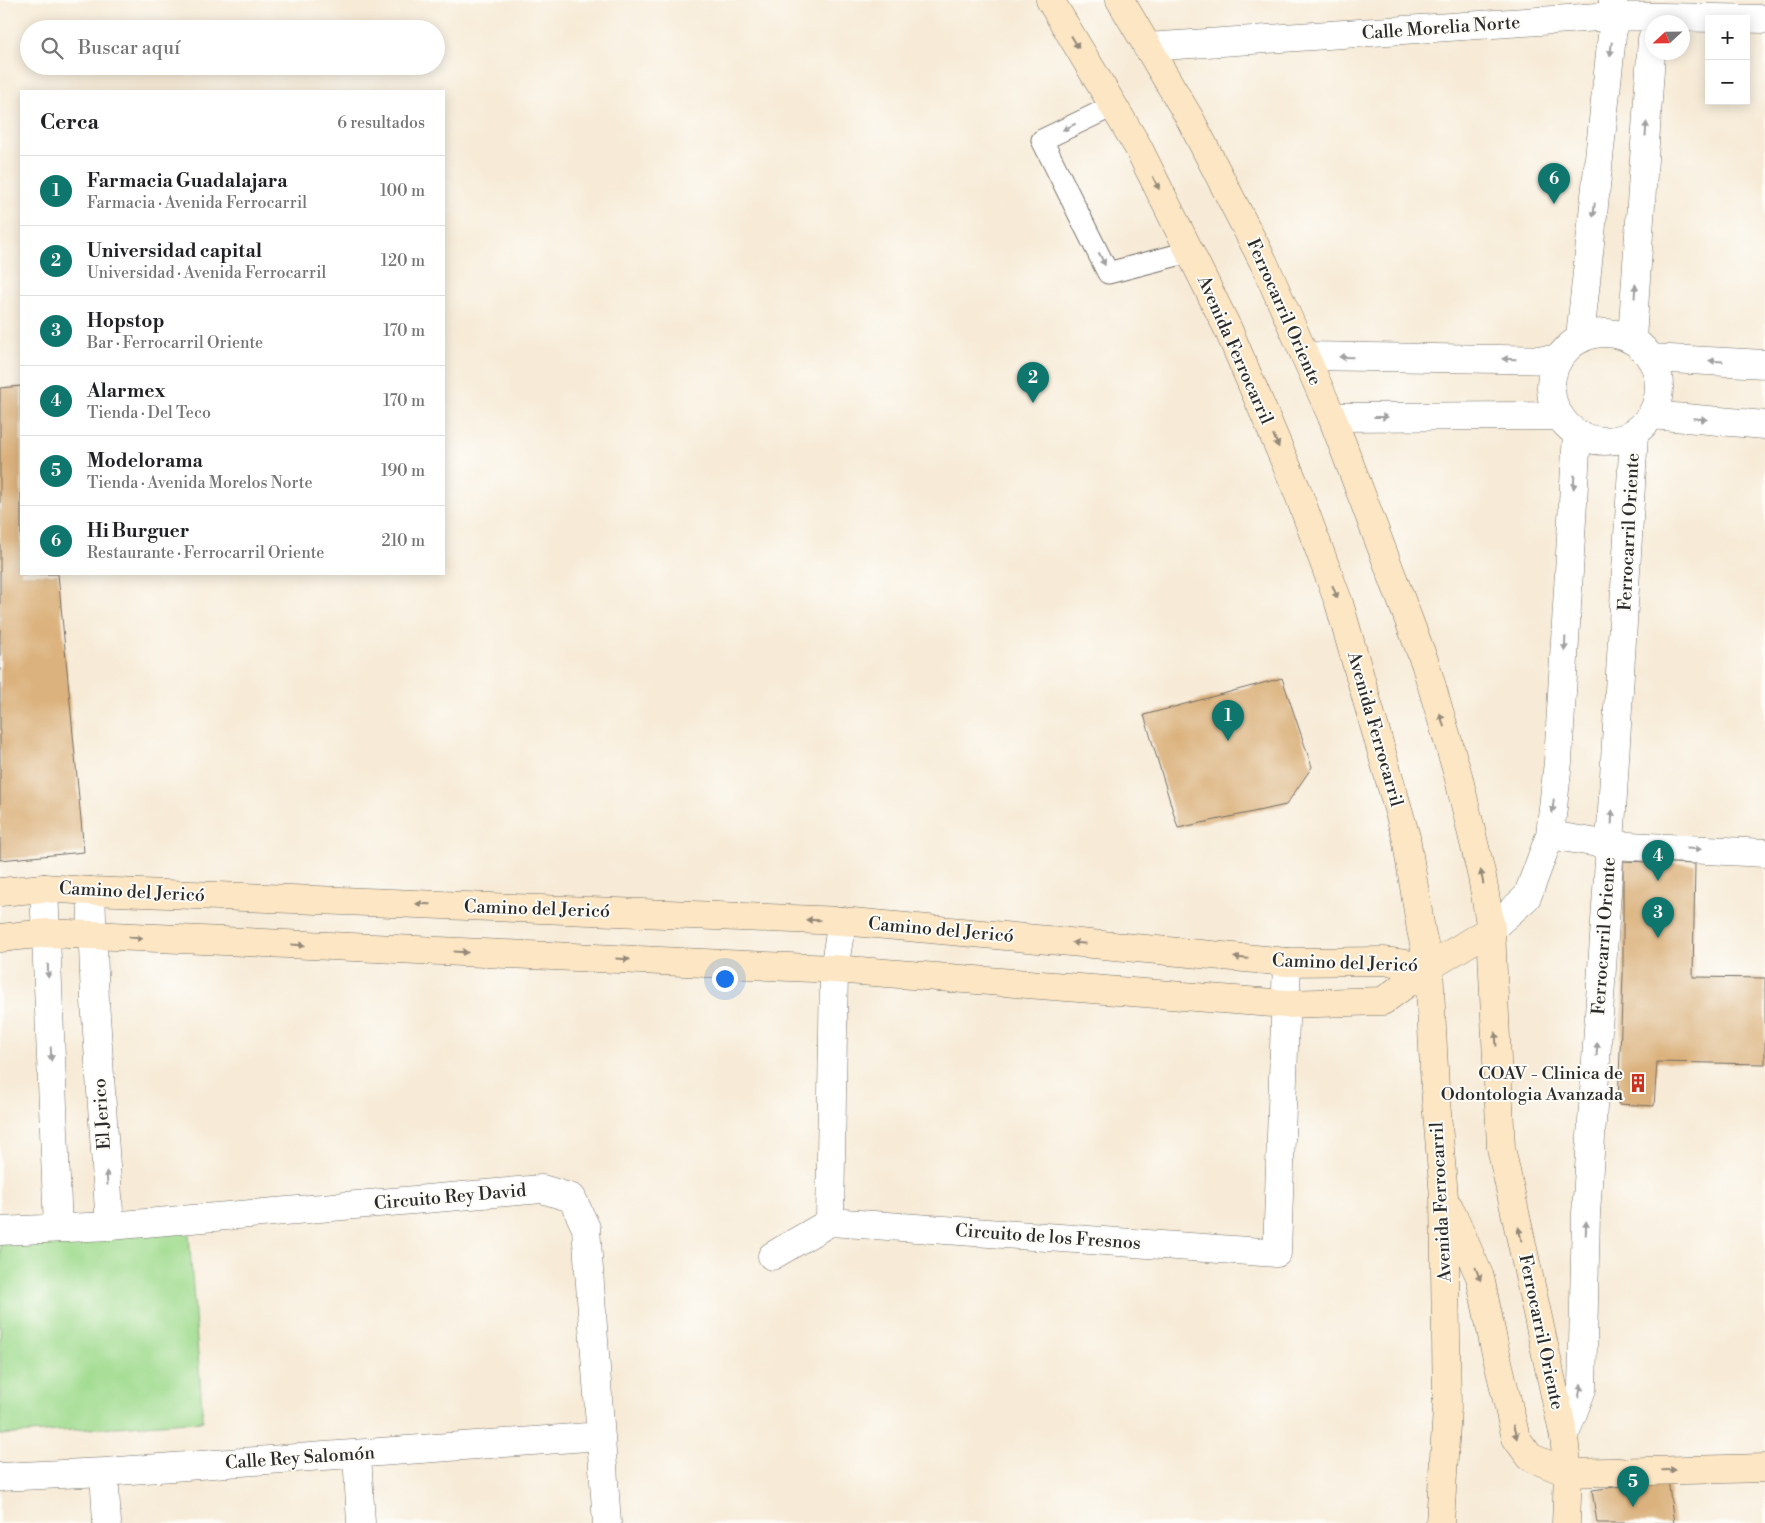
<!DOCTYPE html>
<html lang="es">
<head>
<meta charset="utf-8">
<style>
	:root { --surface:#fff; --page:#f6f6f6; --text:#202124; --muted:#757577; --line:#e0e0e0; --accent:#0f766e }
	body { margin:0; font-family:"Libre Bodoni",serif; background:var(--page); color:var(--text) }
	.controls { position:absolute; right:15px; top:15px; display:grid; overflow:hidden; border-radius:0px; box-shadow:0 2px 12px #0003 }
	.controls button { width:45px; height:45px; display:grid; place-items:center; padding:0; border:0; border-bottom:1px solid var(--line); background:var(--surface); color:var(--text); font:25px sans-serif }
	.compass { position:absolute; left:1645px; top:15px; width:45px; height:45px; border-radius:50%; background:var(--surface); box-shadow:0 2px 12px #0003; rotate:248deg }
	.you { position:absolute; left:724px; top:978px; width:18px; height:18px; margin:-12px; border:4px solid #fff; border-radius:50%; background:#1a73e8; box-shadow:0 0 0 8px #1a73e833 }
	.badge { display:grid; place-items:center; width:32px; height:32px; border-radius:50%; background:var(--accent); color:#fff; font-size:16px; font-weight:700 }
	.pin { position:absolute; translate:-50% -41px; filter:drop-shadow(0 1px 2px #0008) }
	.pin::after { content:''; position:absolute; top:26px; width:18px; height:15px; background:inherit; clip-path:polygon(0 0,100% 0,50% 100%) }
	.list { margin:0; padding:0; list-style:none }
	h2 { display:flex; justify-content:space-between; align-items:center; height:65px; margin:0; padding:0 20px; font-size:21px }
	h2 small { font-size:16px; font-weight:400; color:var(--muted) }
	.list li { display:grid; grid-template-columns:32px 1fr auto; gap:15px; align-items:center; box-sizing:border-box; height:70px; padding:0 20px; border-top:1px solid var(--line) }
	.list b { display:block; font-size:19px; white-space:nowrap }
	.list p { margin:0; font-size:16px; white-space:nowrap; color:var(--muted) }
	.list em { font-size:16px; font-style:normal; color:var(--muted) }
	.icon { flex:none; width:28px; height:28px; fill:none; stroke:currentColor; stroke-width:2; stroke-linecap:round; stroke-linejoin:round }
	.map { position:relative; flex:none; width:1765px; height:1523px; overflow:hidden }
	.search { position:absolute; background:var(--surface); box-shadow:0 2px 12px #0003; left:20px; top:20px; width:425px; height:55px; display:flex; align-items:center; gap:12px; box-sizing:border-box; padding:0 18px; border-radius:28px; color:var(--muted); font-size:19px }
	.panel { position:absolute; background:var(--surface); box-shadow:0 2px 12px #0003; left:20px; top:90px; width:425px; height:485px; border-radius:0px }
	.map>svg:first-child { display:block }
</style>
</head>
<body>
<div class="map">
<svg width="1765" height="1523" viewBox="0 0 1765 1523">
	<rect width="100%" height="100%" fill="#fdfcf7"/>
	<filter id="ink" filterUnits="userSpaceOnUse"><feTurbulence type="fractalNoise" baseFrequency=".02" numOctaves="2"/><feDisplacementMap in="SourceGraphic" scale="10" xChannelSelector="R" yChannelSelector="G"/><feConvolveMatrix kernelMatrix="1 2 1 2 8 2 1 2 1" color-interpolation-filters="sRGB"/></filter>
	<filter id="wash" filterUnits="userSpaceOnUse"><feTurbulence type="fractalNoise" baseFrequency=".0096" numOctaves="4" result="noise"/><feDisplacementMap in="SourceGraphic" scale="20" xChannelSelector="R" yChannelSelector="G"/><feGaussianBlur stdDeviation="1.12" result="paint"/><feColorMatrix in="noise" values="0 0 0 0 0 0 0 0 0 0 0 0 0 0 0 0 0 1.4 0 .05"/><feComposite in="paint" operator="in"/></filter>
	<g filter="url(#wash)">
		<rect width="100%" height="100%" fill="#f7ebd7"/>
		<path fill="#a1dc90" stroke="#66845e" d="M188,1222L203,1421L0,1435V1236Z"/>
		<g id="blocks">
			<path fill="#dbb27e" d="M21,386V574H58L84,852L0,860V388Z
				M1282,678L1312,767L1286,805L1178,828L1144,715Z
				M1623,861L1695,864L1693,977L1765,978V1064L1657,1062L1654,1106L1618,1104L1623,976Z
				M1668,1480L1674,1523H1597L1592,1490Z"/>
		</g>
	</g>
	<g filter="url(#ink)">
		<use href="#blocks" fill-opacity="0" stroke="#726e67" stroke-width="1"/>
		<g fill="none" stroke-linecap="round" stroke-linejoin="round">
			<g stroke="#726e67" stroke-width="23">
				<path id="lane" d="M1113,106L1042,140L1108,273L1189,252"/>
			</g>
			<g stroke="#726e67" stroke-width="29">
				<path id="street" d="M1147,47L1614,16L1765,19
					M1551 387a54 54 0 1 1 108 0a54 54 0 1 1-108 0Z
					M1580,338L1614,16L1613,0
					M1632,339L1652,39
					M1305,356L1558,360
					M1650,358L1765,364
					M1651,415L1765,425
					M1332,417L1560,416
					M1550,835L1610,845L1765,853
					M44,888L58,1228
					M91,891L95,1001L110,1226
					M1491,929L1527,897L1550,835L1558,762L1577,433
					M830,1222L1277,1253L1287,962
					M830,1222L834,969L842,921
					M0,1231L110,1226L542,1189L572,1198L586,1228L607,1523
					M772,1256L830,1222
					M1564,1437L1582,1389L1586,1214L1610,845L1634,434
					M357,1454L361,1523
					M104,1472L107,1523
					M0,1477L104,1472L601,1436"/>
			</g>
			<g stroke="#726e67" stroke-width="29">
				<path id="secondary" d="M1050,0L1138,147L1228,329L1297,490L1339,603L1406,837L1421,930L1429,967L1435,1089L1444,1197L1447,1408L1440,1523
					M1120,0L1189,117L1264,263L1332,417L1425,663L1458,775L1482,877L1491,929L1501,1148L1564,1437L1568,1473L1566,1523
					M0,892L44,888L91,891L842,921L1287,962L1385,961L1429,967
					M0,938L47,933L834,969L1286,1004L1383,1001L1429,967L1491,929
					M1449,1207L1480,1277L1494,1345L1516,1438L1530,1457L1568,1473L1765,1468"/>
			</g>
			<use href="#lane" stroke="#fff" stroke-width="21"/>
			<use href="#street" stroke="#fff" stroke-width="28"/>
			<use href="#secondary" stroke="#fce6c4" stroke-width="28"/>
		</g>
		<defs><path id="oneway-solid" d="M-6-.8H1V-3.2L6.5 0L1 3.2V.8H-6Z" transform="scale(1.25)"/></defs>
		<g fill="#948878">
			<use href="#oneway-solid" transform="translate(1075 42) rotate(59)"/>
			<use href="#oneway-solid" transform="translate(1156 183) rotate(64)"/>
			<use href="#oneway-solid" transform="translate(1276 441) rotate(67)"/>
			<use href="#oneway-solid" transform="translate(1335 592) rotate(69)"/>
			<use href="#oneway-solid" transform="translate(1442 720) rotate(-106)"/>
			<use href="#oneway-solid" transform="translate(1482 877) rotate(-101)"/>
			<use href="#oneway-solid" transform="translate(423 904) rotate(-178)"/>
			<use href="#oneway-solid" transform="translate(813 920) rotate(-178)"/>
			<use href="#oneway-solid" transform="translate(136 938) rotate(3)"/>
			<use href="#oneway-solid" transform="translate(1079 943) rotate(-175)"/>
			<use href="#oneway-solid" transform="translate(298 945) rotate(3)"/>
			<use href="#oneway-solid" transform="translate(461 952) rotate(3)"/>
			<use href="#oneway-solid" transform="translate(1241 958) rotate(-175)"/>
			<use href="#oneway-solid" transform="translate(623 959) rotate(3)"/>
			<use href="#oneway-solid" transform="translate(1496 1039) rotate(-93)"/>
			<use href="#oneway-solid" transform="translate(1520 1234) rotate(-102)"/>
			<use href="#oneway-solid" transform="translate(1478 1274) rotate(69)"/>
			<use href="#oneway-solid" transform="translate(1515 1432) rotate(74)"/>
			<use href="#oneway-solid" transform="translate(1669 1470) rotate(-1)"/>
		</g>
		<g fill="#a0a0a0">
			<use href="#oneway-solid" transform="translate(1611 49) rotate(96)"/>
			<use href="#oneway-solid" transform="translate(1069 127) rotate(154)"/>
			<use href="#oneway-solid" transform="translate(1646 129) rotate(-86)"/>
			<use href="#oneway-solid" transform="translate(1594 210) rotate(96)"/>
			<use href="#oneway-solid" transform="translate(1102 259) rotate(64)"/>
			<use href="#oneway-solid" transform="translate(1635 291) rotate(-86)"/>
			<use href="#oneway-solid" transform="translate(1346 357) rotate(-179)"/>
			<use href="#oneway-solid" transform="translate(1509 359) rotate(-179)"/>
			<use href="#oneway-solid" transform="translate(1716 361) rotate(-177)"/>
			<use href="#oneway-solid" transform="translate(1381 417)"/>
			<use href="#oneway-solid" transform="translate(1700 419) rotate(5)"/>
			<use href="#oneway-solid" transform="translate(1574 482) rotate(93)"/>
			<use href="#oneway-solid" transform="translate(1565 644) rotate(93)"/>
			<use href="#oneway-solid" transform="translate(1553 806) rotate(96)"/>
			<use href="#oneway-solid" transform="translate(1612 817) rotate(-87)"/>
			<use href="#oneway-solid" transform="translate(1694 849) rotate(3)"/>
			<use href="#oneway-solid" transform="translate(48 971) rotate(88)"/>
			<use href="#oneway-solid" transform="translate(1597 1049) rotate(-86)"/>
			<use href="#oneway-solid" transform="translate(51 1054) rotate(88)"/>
			<use href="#oneway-solid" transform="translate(107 1178) rotate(-94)"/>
			<use href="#oneway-solid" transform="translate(1586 1228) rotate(-88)"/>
			<use href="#oneway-solid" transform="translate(1580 1391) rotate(-77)"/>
		</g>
	</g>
	<defs>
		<g id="building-bare" transform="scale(1.5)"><path d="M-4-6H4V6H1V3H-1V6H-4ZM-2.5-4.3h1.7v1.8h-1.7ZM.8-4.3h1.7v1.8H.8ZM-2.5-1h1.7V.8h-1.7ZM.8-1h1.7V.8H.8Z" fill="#c8321e" stroke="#fdfcf7" stroke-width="2.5" paint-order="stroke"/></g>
	</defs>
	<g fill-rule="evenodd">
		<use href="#building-bare" x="1638" y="1083"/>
	</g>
	<g text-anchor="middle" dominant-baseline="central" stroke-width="4" stroke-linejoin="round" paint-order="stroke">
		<g font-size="18" fill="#2b2b2b" stroke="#fdfcf7">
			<text transform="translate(1441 28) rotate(-4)">Calle Morelia Norte</text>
			<text transform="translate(1284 312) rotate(66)">Ferrocarril Oriente</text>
			<text transform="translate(1235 350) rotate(66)">Avenida Ferrocarril</text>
			<text transform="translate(1629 532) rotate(-87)">Ferrocarril Oriente</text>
			<text transform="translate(1375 729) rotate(74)">Avenida Ferrocarril</text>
			<text transform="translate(132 892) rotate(3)">Camino del Jericó</text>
			<text transform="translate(537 909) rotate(2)">Camino del Jericó</text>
			<text transform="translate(941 930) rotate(5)">Camino del Jericó</text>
			<text transform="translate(1604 936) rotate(-86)">Ferrocarril Oriente</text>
			<text transform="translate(1345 963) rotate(2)">Camino del Jericó</text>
			<text transform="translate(102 1114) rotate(-94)">El Jerico</text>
			<text transform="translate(450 1197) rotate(-5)">Circuito Rey David</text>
			<text transform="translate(1441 1202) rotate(-93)">Avenida Ferrocarril</text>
			<text transform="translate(1048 1237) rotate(4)">Circuito de los Fresnos</text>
			<text transform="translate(1541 1332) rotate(78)">Ferrocarril Oriente</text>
			<text transform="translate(300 1458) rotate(-4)">Calle Rey Salomón</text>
		</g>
		<g font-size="18" fill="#2b2b2b" stroke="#fdfcf7" text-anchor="end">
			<text x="1623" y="1073">COAV - Clinica de<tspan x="1623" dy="21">Odontologia Avanzada</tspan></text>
		</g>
	</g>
</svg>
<div class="controls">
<button>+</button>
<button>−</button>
</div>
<svg class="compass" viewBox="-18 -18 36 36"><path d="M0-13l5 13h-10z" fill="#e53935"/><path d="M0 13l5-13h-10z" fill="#757577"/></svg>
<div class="you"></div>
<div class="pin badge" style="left:1228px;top:741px">1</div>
<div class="pin badge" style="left:1033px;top:403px">2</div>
<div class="pin badge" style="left:1658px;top:938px">3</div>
<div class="pin badge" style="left:1658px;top:881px">4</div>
<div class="pin badge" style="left:1633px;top:1507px">5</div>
<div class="pin badge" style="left:1554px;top:204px">6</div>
<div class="search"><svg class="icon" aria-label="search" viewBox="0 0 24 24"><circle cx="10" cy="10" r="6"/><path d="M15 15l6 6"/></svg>Buscar aquí</div>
<section class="panel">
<h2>Cerca<small>6 resultados</small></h2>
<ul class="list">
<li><span class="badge">1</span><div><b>Farmacia Guadalajara</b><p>Farmacia · Avenida Ferrocarril</p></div><em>100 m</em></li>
<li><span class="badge">2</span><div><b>Universidad capital</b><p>Universidad · Avenida Ferrocarril</p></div><em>120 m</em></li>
<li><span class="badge">3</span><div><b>Hopstop</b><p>Bar · Ferrocarril Oriente</p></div><em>170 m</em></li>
<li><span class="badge">4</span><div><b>Alarmex</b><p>Tienda · Del Teco</p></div><em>170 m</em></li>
<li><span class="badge">5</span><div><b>Modelorama</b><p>Tienda · Avenida Morelos Norte</p></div><em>190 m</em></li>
<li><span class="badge">6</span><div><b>Hi Burguer</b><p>Restaurante · Ferrocarril Oriente</p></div><em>210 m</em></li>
</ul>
</section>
</div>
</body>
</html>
